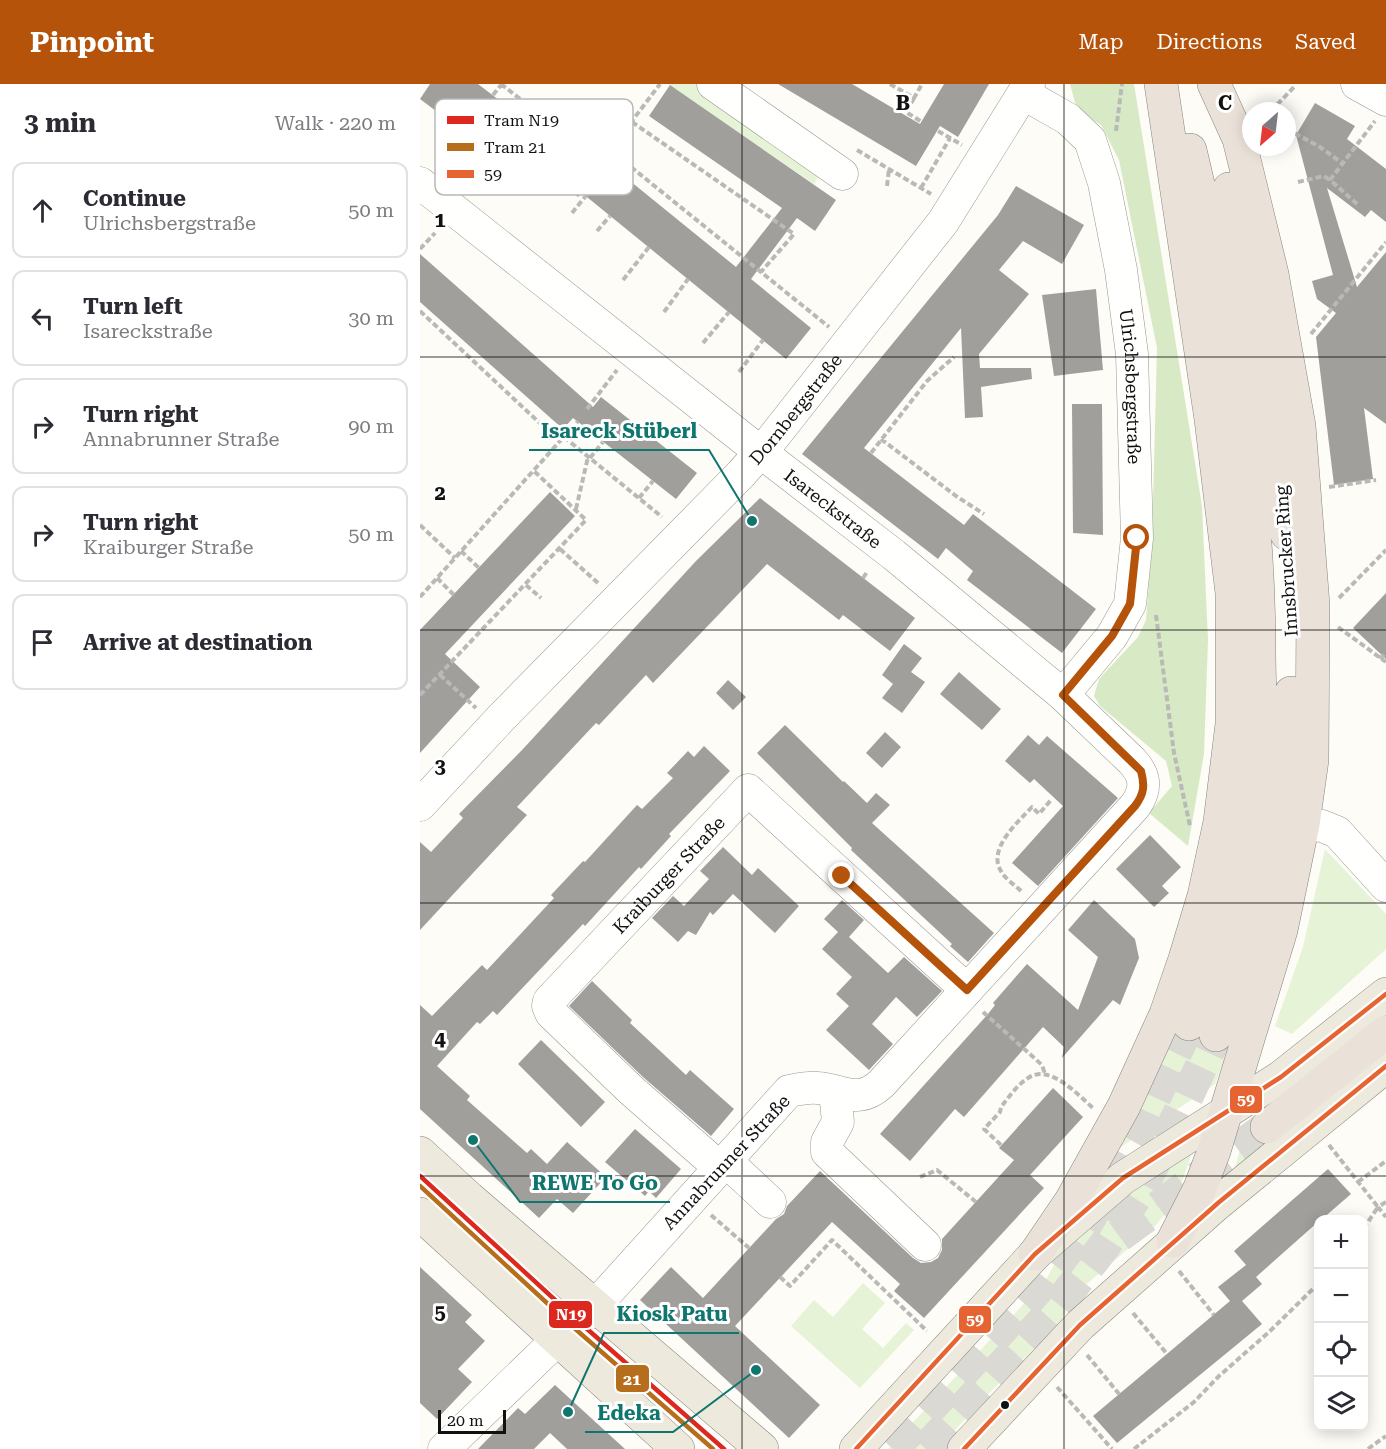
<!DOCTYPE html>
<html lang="en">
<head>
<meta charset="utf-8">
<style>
	:root { --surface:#fff; --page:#f2f2f3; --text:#2b2b33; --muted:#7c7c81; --line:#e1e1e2; --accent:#b45309 }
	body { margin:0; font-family:"Roboto Serif",serif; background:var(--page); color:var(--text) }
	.controls { position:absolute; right:18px; bottom:18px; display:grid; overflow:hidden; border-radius:12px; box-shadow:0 3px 15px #0003 }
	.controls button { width:54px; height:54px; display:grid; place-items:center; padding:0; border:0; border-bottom:2px solid var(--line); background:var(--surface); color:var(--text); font:30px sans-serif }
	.compass { position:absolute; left:822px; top:18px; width:54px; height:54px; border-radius:50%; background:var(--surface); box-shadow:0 3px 15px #0003; rotate:208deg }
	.scale { position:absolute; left:18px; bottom:15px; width:68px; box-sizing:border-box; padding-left:6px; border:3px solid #111; border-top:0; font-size:16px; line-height:21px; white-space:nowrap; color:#111; -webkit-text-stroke:4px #fff; paint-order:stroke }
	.stop { position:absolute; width:18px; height:18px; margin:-14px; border:4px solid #b45309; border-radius:50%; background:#fff }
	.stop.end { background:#b45309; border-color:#fff; box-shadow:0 2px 6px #0008 }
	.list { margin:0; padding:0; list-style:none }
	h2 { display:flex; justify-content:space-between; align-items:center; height:78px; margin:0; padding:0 24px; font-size:26px }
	h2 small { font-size:20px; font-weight:400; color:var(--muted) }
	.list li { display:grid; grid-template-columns:39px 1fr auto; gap:18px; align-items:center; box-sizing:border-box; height:96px; margin:0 12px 12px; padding:0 12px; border:2px solid var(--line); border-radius:12px }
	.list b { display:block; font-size:22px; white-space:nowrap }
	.list p { margin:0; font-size:20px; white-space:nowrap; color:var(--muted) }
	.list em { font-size:20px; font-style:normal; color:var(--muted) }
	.icon { flex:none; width:33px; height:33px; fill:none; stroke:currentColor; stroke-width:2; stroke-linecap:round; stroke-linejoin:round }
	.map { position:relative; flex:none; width:966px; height:1365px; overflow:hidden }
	header { display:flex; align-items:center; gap:36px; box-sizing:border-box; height:84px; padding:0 30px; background:var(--accent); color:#fff }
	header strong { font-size:28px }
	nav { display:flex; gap:33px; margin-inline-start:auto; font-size:21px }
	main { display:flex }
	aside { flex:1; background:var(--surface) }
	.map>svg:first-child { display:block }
</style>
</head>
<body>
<header>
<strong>Pinpoint</strong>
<nav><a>Map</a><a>Directions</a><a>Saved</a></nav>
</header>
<main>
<aside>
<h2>3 min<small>Walk · 220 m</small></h2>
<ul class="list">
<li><svg class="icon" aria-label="ahead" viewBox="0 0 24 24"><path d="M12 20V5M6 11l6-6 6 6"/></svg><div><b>Continue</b><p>Ulrichsbergstraße</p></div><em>50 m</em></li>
<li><svg class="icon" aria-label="left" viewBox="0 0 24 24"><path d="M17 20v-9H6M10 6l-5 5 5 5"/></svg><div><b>Turn left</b><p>Isareckstraße</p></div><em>30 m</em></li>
<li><svg class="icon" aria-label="right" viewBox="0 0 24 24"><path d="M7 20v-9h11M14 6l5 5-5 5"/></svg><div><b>Turn right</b><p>Annabrunner Straße</p></div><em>90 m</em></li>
<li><svg class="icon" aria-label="right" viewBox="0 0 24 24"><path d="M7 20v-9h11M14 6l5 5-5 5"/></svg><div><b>Turn right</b><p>Kraiburger Straße</p></div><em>50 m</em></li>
<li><svg class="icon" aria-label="arrive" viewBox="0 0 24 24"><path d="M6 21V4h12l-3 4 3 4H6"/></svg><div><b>Arrive at destination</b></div></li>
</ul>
</aside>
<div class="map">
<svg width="966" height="1365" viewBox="0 0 966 1365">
	<rect width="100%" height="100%" fill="#fdfcf7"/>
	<path fill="#e7f3d7" d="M248,0H279L403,86L394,100Z
		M905,765L966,830V865L872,950L855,942L883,863Z
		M753,946L807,969L795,1000L686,1073Z
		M832,1040L851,1066L812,1095L825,1047Z
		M768,1068L771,1071C763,1096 754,1121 736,1141L655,1210L639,1240L578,1300L517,1365H468L626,1196L635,1179L645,1164L703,1115Z
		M443,1199L465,1219L442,1245L463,1264L486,1239L494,1246L440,1304L371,1242L394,1216L413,1233Z"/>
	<path fill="#d8eac5" d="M650,0H714L782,422L788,556L784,670L768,762L729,729L752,702L746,677L680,622L674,612L679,595L718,553L726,536L732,457L737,264L699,76L681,41L657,26Z"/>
	<path fill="#a19f9c" d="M10,0H58L122,49L147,18L175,40L154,67L187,93L194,84L316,183L362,124L229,32L250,1L416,116L395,147L377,134L331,195L391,244L366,275L162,109L158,113L116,81L109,90L32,31L28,36L0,15Z
		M358,0H432L500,40L524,0H569L538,53L520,42L496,82Z
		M895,19L935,42L927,55L966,85V138L951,126L945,133L907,104L937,203L966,168V340L944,324L953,395L914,401L896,253L916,229L897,215L892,197L913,191L876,51Z
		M596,102L664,141L642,180L603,157L579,186L609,210L559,270L560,284H611L612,295L561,303L563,333L545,334L541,244L444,364L544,441L553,430L676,525L642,569L547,496L553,487L526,464L518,475L382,370L578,131Z
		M0,170L173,323L181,313L277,389L256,415L153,334L143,345L0,218Z
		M676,205L683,286L634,292L622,211Z
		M652,320H682L683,451L653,449Z
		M130,408L155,432L25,570L60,603L0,669V546Z
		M340,414L495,534L470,567L423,531L419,536L347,480L233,599L226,591L179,641L176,639L97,723L107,731L0,846V758L11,768L43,734L39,730L103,665L276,477Z
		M966,509V575L933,544Z
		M484,560L502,574L491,588L505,598L482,629L462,614L473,600L462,591Z
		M539,588L581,625L562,646L520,610Z
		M308,596L326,613L313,626L296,609Z
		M365,641L423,698L424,697L447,719L456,709L470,721L452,739L574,849L548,878L530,862L532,860L431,766L432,764L337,669Z
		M465,648L481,663L462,684L446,669Z
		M608,651L619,661L627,652L698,714L618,802L592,779L643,722L614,695L610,699L585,677Z
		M284,662L310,687L249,750L251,752L221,785L219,783L165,842L163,840L77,931L73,927L60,940L57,938L17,982L50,1012L47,1016L107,1069L111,1065L127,1080L147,1058L186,1093L153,1129L137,1115L119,1134L0,1025V921L12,932L62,881L67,886L134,814L131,811L163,777L165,778L217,721L222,725L253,694L247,689L268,667L274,673Z
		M730,751L761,783L742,802L749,809L734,823L696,785Z
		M303,763L332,791L338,784L379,822L355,849L313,810L293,831L290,828L276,851L268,847L258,858L232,834L253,812L264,822L289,795L280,787Z
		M422,816L444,836L429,853L468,889L484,873L522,907L497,933L476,913L452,940L473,960L449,986L406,946L429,922L416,910L432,893L402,865L418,848L404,835Z
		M674,816L715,855L719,874L700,921L693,916L642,974L644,963L623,943L544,1033L535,1025L490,1077L460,1050L568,930L575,921L573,919L607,880L658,926L678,873L648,846Z
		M172,897L212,936L210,939L266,991L270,986L314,1025L291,1052L223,993L149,922Z
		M121,956L185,1018L161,1043L98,980Z
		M633,1004L663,1033L610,1091L624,1104L504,1234L474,1207L480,1200L412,1138L315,1242L400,1321L369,1354L220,1216L251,1183L283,1214L356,1135L364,1130L367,1122L400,1087L493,1174L501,1179L511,1178L518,1174L522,1166V1155L594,1076L579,1064Z
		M215,1045L261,1085L236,1114L229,1107L225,1112L185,1078Z
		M908,1085L931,1110L901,1136H898V1138L836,1193L842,1200L822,1217L842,1240L697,1359L673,1332L810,1217L798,1203L826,1181L814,1167Z
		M0,1183L52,1231L45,1238L65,1257L38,1285L52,1298L17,1335L0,1319Z
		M135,1301L205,1365H147L130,1349L114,1365H58L98,1324L105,1330Z"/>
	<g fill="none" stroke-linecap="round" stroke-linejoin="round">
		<path stroke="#dad9d4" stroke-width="33" stroke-dasharray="33 16" stroke-linecap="butt" d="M699,1152L847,1043
			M473,1365L618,1205L663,1146L720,1045L769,940
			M506,1365L638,1221L685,1161L718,1109L746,1057L796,951"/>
		<g stroke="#979795" stroke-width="33">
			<g id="minor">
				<path d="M293,0L422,90"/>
				<path d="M937,0L966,16"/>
				<path id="s1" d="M604,10L648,35L670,56L684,99L701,186L712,270L717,454L710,520L692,552L643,611"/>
				<path id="s2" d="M0,99L325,356L474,471L643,611L712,677C726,692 727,705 715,722L461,1000C438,1021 424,1006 398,1004C388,1003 379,1005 369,1007L175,1222L138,1255L24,1365"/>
				<path id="s3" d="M0,721L82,633L321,390L352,355L523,138L609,0"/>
				<path d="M883,740L902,742L917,748L966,802"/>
				<path d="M415,1008L418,1038L407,1058V1068L505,1161"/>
				<path d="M306,1077L350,1118"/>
				<path id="s4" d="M300,1084L211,1006L131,929L128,922L129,917L328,706L547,906"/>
			</g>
		</g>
		<g stroke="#858482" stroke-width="34">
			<path id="major" d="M0,1069L49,1114L342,1365
				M0,1130L258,1365
				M436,1365L615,1170L703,1094L861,993L966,910
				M544,1365L660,1241L798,1119L966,982"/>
		</g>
		<g stroke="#858482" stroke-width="34">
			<path id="highway" d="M809,105L838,245L867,450
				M769,940C778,914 789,889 797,863C818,793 834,718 839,645C841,620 839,593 839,568C839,399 809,230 770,66
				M796,951C826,872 857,781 866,696C869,667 870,638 871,609
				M847,1043L966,948
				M753,1157L780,1104L794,1067L861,846L883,740L892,676L893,521L879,342L852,190L819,55L794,0
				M615,1170L651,1117L704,1022L746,930L765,875L784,812L800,738L812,640V509L791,335L741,0"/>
		</g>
		<path stroke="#b9b9b8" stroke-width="4" stroke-dasharray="6 3" stroke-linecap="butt" d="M81,0L131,39L186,79
			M470,0L494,14L502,0
			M73,11L81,1
			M494,14L486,28L502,38
			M851,27L875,2
			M212,38L374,150L341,188
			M867,45L900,63L922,79
			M518,47L542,61
			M696,47L702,0
			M122,49L131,39
			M190,66L409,243
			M437,66L511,110
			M878,98L904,92L910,96
			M467,102L469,85
			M501,104L530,54
			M937,120L910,96L955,37
			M152,129L182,92L190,66L240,0
			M177,147L190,132
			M0,165L15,149
			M203,196L229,163
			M0,227L140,358
			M244,228L268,195
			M891,250L966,158
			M283,259L309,228
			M319,288L343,256
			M167,325L197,286
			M144,353L242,433
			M461,355L536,412L564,430
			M451,369L507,297L534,273
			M170,374L183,358
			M909,403L956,396
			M219,414L233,397
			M156,425L168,373
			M0,441L35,474
			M140,465L178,499
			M41,467L59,484
			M17,494L34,511
			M443,494L447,488
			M106,501L121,514
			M0,513L158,337
			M919,514L966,466
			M736,531L754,669L770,742
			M918,543L966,578
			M960,575L966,568
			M20,591L56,624
			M0,611L166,436L114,387
			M601,807C595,801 585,795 581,787C567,765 598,738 612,723L619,730L631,716
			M563,928L622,981L625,990
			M581,1061L564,1045L580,1028L581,1023C589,1013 597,1001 608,994C630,979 658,1011 673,1024
			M909,1061L958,1123L944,1144
			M500,1093L517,1086L556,1118
			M938,1098L966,1077
			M966,1118L958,1123L966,1133
			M291,1131L329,1164
			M759,1187L794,1231
			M360,1193L370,1202L412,1156L507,1247
			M713,1229L747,1270
			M667,1271L699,1310
			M637,1303L692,1365
			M714,1365L774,1318L799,1292L849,1248L898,1200
			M948,1365L966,1352"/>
		<use href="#minor" stroke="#fffffe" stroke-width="32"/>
		<use href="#major" stroke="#ede9dc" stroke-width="33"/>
		<use href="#highway" stroke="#eae1d8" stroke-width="33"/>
		<g stroke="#fff" stroke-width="9">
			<path id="bus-1" d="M436,1365L615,1170L703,1094L861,993L966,910
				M544,1365L660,1241L798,1119L966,982"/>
		</g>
		<use href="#bus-1" stroke="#e66432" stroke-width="4.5"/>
		<g stroke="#fff" stroke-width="9">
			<path id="tram-1" d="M0,1092L158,1237L304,1365"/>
		</g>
		<g stroke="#fff" stroke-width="9">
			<path id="tram-2" d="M0,1102L153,1243L293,1365"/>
		</g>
		<use href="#tram-1" stroke="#dc281e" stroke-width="4.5"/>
		<use href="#tram-2" stroke="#b66e1c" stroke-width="4.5"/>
	</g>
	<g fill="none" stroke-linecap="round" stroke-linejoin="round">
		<path stroke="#b45309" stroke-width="8" d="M422,792L547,906L715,722C724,710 725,702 721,687L643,611L692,552L710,520L717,454"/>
	</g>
	<path fill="none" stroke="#111" stroke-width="1.5" stroke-opacity="0.55" d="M322,0V1365M644,0V1365M0,273H966M0,546H966M0,819H966M0,1092H966"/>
	<circle fill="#111" stroke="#fff" stroke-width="2" cx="585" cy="1321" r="5"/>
	<g text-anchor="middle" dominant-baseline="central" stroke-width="6" stroke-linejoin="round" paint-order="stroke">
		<g font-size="18" fill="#111" stroke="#fff">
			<text stroke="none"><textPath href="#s1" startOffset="332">Ulrichsbergstraße</textPath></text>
			<text stroke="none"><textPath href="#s3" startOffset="546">Dornbergstraße</textPath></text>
			<text stroke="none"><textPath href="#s2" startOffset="526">Isareckstraße</textPath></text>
			<text transform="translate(866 477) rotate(-94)">Innsbrucker Ring</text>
			<text stroke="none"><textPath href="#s4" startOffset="416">Kraiburger Straße</textPath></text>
			<text transform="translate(306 1078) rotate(-47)">Annabrunner Straße</text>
		</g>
	</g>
	<rect x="15" y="15" width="198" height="96" rx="9" fill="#fff" stroke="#b8b8b8" stroke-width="1.5"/>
	<rect x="27" y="32" width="27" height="8" fill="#dc281e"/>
	<rect x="27" y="59" width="27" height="8" fill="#b66e1c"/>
	<rect x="27" y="86" width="27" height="8" fill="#e66432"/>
	<g font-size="16" fill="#111">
		<text x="64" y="42">Tram N19</text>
		<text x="64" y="69">Tram 21</text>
		<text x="64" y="96">59</text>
	</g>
	<g font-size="20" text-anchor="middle" font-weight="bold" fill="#111" stroke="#fff" stroke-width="6" stroke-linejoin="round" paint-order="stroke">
		<text x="483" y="26">B</text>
		<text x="805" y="26">C</text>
		<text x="20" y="143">1</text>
		<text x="20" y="416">2</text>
		<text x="20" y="689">3</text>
		<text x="20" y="962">4</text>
		<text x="20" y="1235">5</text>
	</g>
	<path fill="none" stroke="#0f766e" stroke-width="2" d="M332 437L289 366H109M53 1056L100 1118H250M148 1328L184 1249H319M336 1286L253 1348H165"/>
	<g fill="#0f766e" stroke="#fff" stroke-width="2">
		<circle cx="332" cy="437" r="6"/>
		<circle cx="53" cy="1056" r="6"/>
		<circle cx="148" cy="1328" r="6"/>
		<circle cx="336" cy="1286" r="6"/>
	</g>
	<g font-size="20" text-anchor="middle" font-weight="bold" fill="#0f766e" stroke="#fff" stroke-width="6" stroke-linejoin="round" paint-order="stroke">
		<text x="199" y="354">Isareck Stüberl</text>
		<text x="175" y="1106">REWE To Go</text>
		<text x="252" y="1237">Kiosk Patu</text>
		<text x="209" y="1336">Edeka</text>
	</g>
	<g stroke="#fff" stroke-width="2">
		<rect x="809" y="1001" width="34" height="29" rx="6" fill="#e66432"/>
		<rect x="128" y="1216" width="45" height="29" rx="6" fill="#dc281e"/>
		<rect x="538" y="1221" width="34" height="29" rx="6" fill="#e66432"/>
		<rect x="195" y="1280" width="35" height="29" rx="6" fill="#b66e1c"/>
	</g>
	<g font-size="16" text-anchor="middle" font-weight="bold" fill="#fff">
		<text x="826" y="1021">59</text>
		<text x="151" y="1236">N19</text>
		<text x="555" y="1241">59</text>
		<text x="212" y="1301">21</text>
	</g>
</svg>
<div class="controls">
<button>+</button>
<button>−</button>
<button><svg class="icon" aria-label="locate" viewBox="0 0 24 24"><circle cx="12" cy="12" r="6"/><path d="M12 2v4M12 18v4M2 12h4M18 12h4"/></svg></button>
<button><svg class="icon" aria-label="layers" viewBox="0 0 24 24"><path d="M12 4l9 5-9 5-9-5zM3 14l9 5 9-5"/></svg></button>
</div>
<svg class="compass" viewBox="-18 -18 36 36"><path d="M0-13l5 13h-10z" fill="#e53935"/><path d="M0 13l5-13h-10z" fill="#7c7c81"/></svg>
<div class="scale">20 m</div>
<div class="stop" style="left:717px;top:454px"></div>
<div class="stop end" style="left:422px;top:792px"></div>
</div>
</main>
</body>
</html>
